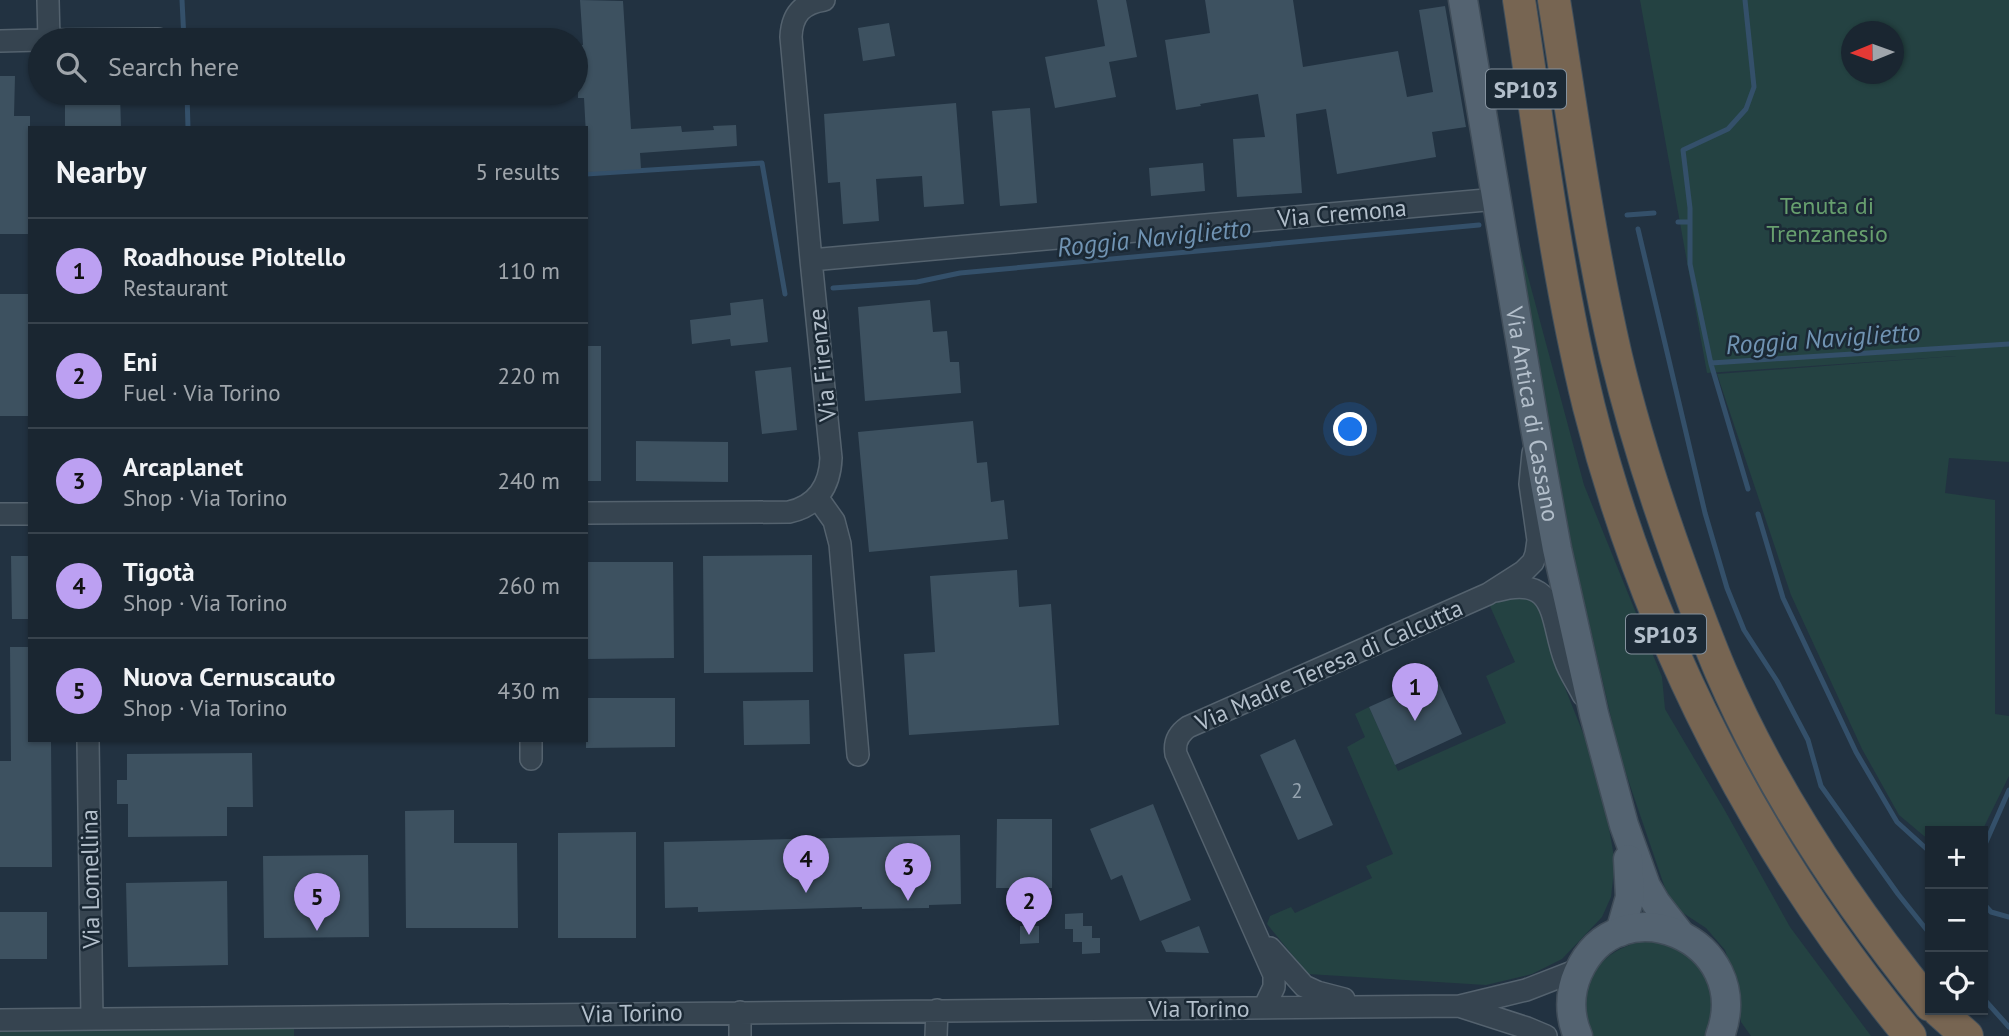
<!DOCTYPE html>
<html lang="en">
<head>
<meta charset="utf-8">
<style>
	:root { --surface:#1a2631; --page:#27323d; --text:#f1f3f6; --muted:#9fa5ab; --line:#38434d; --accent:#bca0f2 }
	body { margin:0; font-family:"PT Sans",sans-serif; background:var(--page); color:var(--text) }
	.controls { position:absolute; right:21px; bottom:21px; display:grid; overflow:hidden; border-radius:0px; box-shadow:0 2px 5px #0004 }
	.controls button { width:63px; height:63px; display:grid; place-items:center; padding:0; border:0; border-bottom:2px solid var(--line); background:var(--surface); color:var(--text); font:35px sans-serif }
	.compass { position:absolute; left:1841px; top:21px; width:63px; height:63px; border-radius:50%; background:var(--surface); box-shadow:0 2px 5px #0004; rotate:269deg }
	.you { position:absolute; left:1351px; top:430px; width:24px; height:24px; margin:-18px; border:5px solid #fff; border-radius:50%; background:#1a73e8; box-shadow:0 0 0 10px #1a73e833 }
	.badge { display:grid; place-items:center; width:46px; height:46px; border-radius:50%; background:var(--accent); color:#111; font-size:23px; font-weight:700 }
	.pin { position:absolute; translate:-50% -58px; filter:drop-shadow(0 2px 4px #0008) }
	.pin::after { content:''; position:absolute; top:37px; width:24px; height:21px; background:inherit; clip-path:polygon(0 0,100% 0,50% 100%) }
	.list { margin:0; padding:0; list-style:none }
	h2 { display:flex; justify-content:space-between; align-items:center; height:91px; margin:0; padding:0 28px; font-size:30px }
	h2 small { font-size:23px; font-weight:400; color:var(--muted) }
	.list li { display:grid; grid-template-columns:46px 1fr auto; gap:21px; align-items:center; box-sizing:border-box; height:105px; padding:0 28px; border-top:2px solid var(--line) }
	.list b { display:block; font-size:26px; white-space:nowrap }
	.list p { margin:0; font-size:23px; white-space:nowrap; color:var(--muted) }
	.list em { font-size:23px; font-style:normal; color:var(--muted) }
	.icon { flex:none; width:38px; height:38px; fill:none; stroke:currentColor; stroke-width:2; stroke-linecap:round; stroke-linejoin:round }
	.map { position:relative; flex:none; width:2009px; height:1036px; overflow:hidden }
	.search { position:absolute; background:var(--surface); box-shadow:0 2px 5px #0004; left:28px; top:28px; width:560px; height:77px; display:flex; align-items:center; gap:18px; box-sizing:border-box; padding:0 24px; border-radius:38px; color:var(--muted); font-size:26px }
	.panel { position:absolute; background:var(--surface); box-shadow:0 2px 5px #0004; left:28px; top:126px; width:560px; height:616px; border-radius:0px }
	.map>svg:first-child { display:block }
</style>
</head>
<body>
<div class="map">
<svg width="2009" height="1036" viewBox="0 0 2009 1036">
	<rect width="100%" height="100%" fill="#223241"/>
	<path fill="#244242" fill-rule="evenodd" d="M1640,0H2009V462L1949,458L1945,493L1995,500V714L2009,716V776L1982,831H1930V841L1899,815L1862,749L1791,595L1717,374L1956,356L1707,373ZM1852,32H1894V74H1852Z
		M1515,228L1584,485L1662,677L1665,709L1724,809L1790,927L1871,1036H1751L1741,1022L1731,968L1725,950L1706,928L1677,909L1665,888L1620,756L1567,528Z
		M1520,595L1540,603L1555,663L1599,773L1615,862L1611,897L1602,917L1562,959L1532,974L1486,985L1308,974L1267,924L1270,916L1291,907L1295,913L1372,878L1366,866L1393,854L1347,747L1365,737L1355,714L1369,707L1398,771L1506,723L1486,676L1515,662L1489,604Z
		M1644,941C1651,941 1659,941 1666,943C1707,956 1721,998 1705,1036H1593C1570,991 1597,950 1644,941Z
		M294,1026V1036H0V1031Z"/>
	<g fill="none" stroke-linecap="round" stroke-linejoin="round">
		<path stroke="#34506a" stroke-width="5" d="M182,0L184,40
			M1745,0L1754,87L1746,109L1728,129L1683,150L1690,208V264L1711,364L1748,489
			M187,93L188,128
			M586,174L762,163L785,294
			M1627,215L1654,213
			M1678,222H1690
			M1638,229L1705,513L1727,588L1744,630L1777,681L1808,740L1821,786L1898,894L1930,934
			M833,288L917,282L960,273L1479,225
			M1711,363L2009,344
			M1758,514L1783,598L1856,752L1897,822L1930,852
			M1983,849L2009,790
			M1983,903L1991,912L2009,917
			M1983,998L2009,1027"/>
	</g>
	<path fill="#3d5160" d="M580,0L623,1L631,129L681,126L682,132L714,130L713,126L736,125L737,146L640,153L641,169L588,172L584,98H578L577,46L583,45Z
		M1097,0H1126L1137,57L1109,62L1116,97L1055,108L1045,57L1105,46Z
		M1205,0H1293L1303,67L1398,51L1407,97L1433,92L1419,10L1445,6L1466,127L1432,132L1436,157L1337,174L1326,109L1296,114L1302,193L1237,197L1233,139L1265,137L1258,94L1200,104L1201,106L1176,110L1165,40L1210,33Z
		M889,23L895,56L863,61L858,28Z
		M0,76H15L14,116H30V234H0Z
		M65,93H120L121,128H65Z
		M956,103L964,204L924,207L922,176L876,179L879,221L843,224L840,182L828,183L824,114Z
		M1030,108L1037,203L1000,206L992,111Z
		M1203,163L1205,191L1151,196L1149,168Z
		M0,294H30V416H0Z
		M763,299L768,342L731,346L730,339L692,344L690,320L731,315L730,303Z
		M930,300L933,332L947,331L950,362H959L961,393L865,401L858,307Z
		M586,346H601V481H586Z
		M791,367L797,430L762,434L755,371Z
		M973,421L977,463L987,462L991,502L1004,500L1008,539L869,552L858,432Z
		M636,441L728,442V482L636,481Z
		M812,555L813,672L704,673L703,556Z
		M11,556H30V619H12Z
		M586,562H673L674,658L586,659Z
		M1017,570L1019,607L1051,604L1059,725L909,735L904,654L935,652L930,576Z
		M10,647H30V740H51L52,867H0V761H11Z
		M1436,677L1462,734L1395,765L1369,707Z
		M586,698H675V747L586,748Z
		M809,700L810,744L744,745L743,701Z
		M1295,739L1333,825L1298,840L1260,755Z
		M252,753L253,807H227V836L128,837V804H117V780H127V754Z
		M1153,804L1191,900L1140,921L1122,875L1111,880L1090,829Z
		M454,810V843H517L518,928H406L405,811Z
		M997,819H1052V888H996Z
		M636,832V938H558V833Z
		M960,835L961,904L929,905V908L862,909V907L698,912V907L665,908L664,842Z
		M368,855L369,937L264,938L263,856Z
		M227,881L228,965L128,967L126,883Z
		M0,912H47V959H0Z
		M1083,913V926H1092V938H1100V953L1082,954V942H1073V929H1065V914Z
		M1020,926H1039V943L1020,944Z
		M1199,926L1209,953L1166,952L1161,941Z"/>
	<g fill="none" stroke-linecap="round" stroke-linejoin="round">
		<g stroke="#54626e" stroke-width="24">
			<path id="minor" d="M48,0L49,40
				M41,40L158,39
				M0,41L40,40
				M811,260L1497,199
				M817,497L834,521L840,544L858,755
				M586,513L789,512C817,506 830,486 831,458L811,260L791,37C792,14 803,3 824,0
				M0,514H30
				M1496,591C1559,573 1550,621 1565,660C1569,672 1577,683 1583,695
				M88,740L92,1019
				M531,740V759
				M1270,948L1304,986L1317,992L1344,999
				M1462,1007L1527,1028L1546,1036
				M1264,1008L1274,987V975L1176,754C1174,743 1178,734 1188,727L1488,594L1524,571L1533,562L1536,554L1538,540L1530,484L1533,453
				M740,1012V1036
				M0,1020L1460,1006L1526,990L1580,969
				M936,1036L937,1010"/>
		</g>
		<g stroke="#404d59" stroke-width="31">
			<g id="major">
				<path id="s1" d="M1463,0L1535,428L1557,549L1594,714L1624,825L1646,886L1656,903L1680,934"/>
				<path d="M1620,932L1630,897L1628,859"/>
				<path d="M1578,1036C1569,1016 1569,993 1578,973C1618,882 1756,939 1720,1036"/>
			</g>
		</g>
		<g stroke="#414f5b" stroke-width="34">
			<path id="highway" d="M1519,0C1540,136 1556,273 1589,407C1647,637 1759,854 1910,1036
				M1554,0C1573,119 1589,239 1616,356C1633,427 1655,496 1680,565C1693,601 1706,637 1721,672C1773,792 1848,904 1930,1005
				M1938,1010L1967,1036"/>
		</g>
		<use href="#minor" stroke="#364450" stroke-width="21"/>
		<use href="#major" stroke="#546371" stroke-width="28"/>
		<use href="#highway" stroke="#776552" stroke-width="32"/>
	</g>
	<g text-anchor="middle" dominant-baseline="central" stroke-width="5" stroke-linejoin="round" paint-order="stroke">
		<g font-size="21" fill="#96a4b0">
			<text x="1297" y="790">2</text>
		</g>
		<g fill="#1b2935" stroke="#85929e" stroke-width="2">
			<rect x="1486" y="69.5" width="80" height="39" rx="5"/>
			<rect x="1626" y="614.5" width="80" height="39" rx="5"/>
		</g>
		<g font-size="23" font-weight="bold" fill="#b3bfcb">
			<text x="1526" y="89">SP103</text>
			<text x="1666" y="634">SP103</text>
		</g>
		<g font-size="24" fill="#679f6e" stroke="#1b2935">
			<text x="1827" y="205">Tenuta di<tspan x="1827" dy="28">Trenzanesio</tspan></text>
		</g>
		<g font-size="24" fill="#b3bfcb" stroke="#1b2935">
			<text transform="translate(1342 213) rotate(-5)">Via Cremona</text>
			<text transform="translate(822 365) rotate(-96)">Via Firenze</text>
			<text stroke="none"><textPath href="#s1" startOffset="420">Via Antica di Cassano</textPath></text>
			<text transform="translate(1329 665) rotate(-24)">Via Madre Teresa di Calcutta</text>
			<text transform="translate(90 879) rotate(-91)">Via Lomellina</text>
			<text x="1199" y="1008">Via Torino</text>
			<text transform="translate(632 1013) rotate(-1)">Via Torino</text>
		</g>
		<g font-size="26" font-style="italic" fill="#7093b2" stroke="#1b2935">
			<text transform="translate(1154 237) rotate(-6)">Roggia Naviglietto</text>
			<text transform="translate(1823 338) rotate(-4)">Roggia Naviglietto</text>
		</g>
	</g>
</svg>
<div class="controls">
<button>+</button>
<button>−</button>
<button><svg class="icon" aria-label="locate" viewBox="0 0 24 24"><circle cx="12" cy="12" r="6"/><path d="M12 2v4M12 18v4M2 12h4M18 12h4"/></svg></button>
</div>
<svg class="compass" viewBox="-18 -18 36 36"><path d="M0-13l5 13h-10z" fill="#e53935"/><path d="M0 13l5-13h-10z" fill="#9fa5ab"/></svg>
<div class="you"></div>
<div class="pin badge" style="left:1415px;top:721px">1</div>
<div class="pin badge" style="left:1029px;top:935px">2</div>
<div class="pin badge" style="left:908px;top:901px">3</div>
<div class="pin badge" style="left:806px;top:893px">4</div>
<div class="pin badge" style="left:317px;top:931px">5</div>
<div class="search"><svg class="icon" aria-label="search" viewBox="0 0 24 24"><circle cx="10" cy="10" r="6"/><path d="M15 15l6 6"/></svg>Search here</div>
<section class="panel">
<h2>Nearby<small>5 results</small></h2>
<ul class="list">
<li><span class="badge">1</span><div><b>Roadhouse Pioltello</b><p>Restaurant</p></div><em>110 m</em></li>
<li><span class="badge">2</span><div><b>Eni</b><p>Fuel · Via Torino</p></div><em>220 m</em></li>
<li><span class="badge">3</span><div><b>Arcaplanet</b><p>Shop · Via Torino</p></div><em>240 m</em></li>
<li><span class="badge">4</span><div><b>Tigotà</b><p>Shop · Via Torino</p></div><em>260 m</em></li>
<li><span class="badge">5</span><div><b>Nuova Cernuscauto</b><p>Shop · Via Torino</p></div><em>430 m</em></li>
</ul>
</section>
</div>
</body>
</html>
